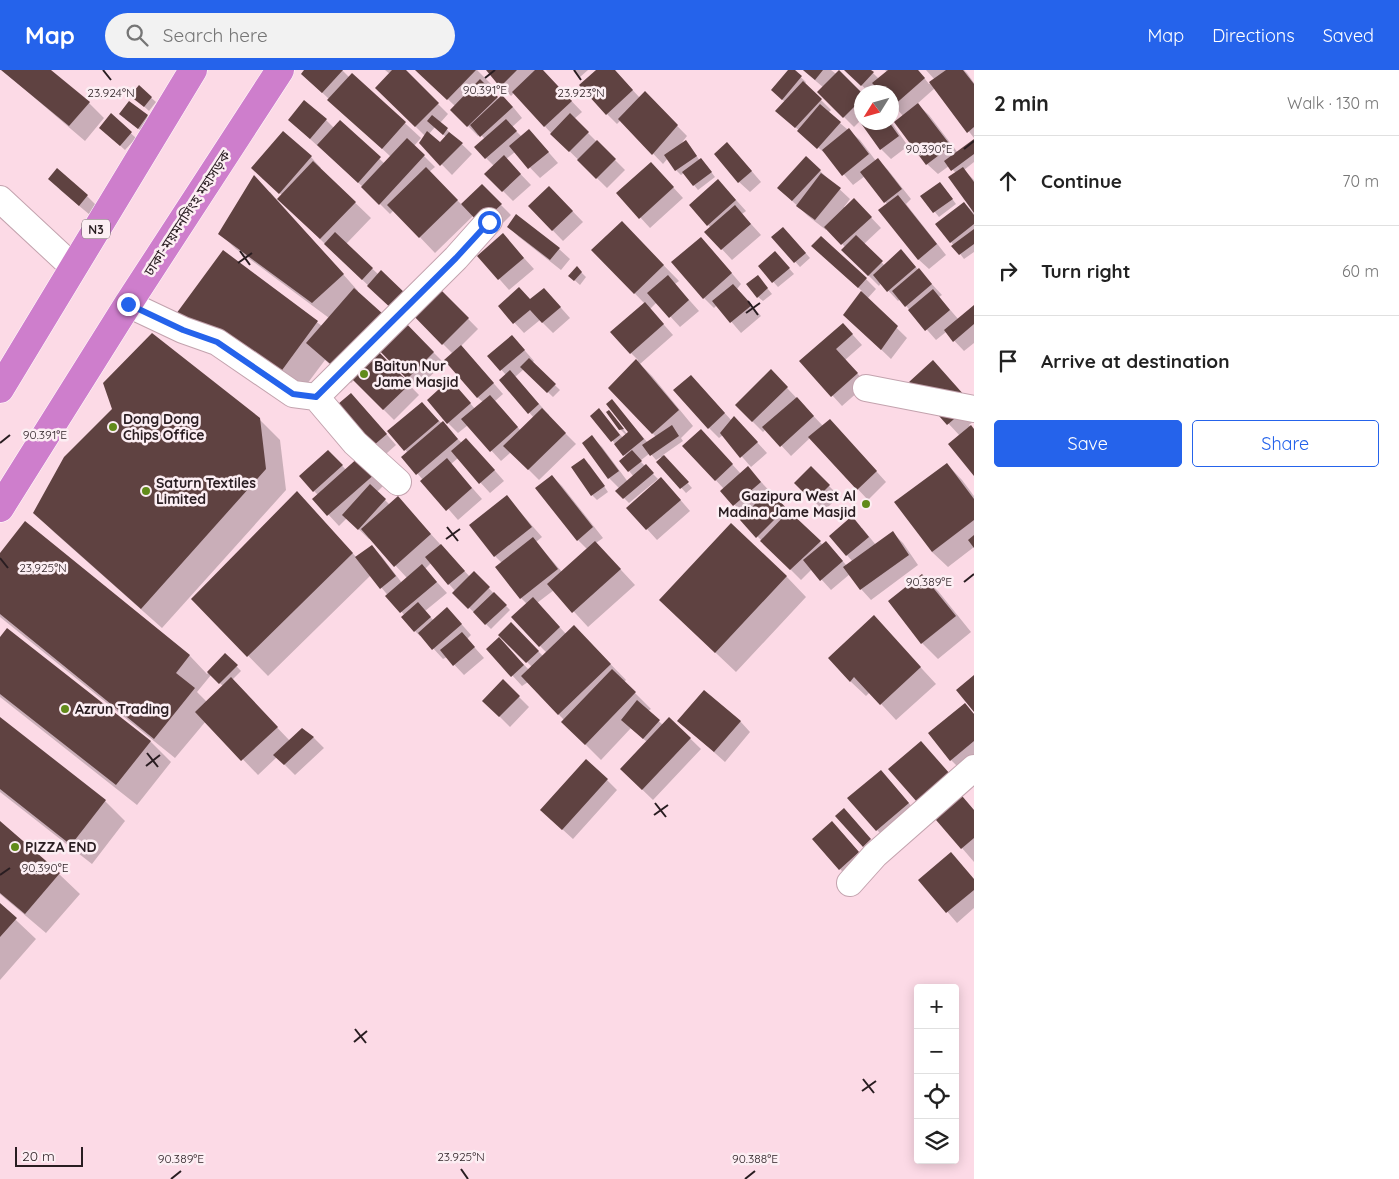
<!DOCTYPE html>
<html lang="en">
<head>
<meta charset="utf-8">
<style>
	:root { --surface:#fff; --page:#f2f2f2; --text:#222; --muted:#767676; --line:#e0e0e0; --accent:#2563eb }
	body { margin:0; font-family:Quicksand,"Noto Sans Bengali",sans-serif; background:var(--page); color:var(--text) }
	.controls { position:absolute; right:15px; bottom:15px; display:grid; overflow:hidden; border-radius:5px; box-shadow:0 2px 12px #0003 }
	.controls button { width:45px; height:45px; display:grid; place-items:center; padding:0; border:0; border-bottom:1px solid var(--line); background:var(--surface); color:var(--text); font:25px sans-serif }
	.compass { position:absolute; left:854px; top:15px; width:45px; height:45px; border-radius:50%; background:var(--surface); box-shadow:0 2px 12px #0003; rotate:233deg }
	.scale { position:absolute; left:15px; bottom:12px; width:68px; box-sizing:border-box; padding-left:5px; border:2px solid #291d21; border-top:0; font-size:14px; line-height:18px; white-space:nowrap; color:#291d21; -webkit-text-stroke:4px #fceef3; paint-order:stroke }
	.stop { position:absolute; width:15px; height:15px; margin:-11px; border:4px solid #2563eb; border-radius:50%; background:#fff }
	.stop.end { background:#2563eb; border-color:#fff; box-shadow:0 1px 5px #0008 }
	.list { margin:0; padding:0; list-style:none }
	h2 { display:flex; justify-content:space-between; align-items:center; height:65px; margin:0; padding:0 20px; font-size:21px }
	h2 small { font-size:16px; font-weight:400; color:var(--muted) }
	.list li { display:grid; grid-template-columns:32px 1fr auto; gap:15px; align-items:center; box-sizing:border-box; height:90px; padding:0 20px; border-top:1px solid var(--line) }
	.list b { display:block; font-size:19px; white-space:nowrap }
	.list em { font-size:16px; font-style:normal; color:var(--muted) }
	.actions { display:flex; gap:10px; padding:15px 20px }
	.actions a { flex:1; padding:11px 0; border:1px solid var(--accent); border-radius:5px; text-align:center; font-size:18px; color:var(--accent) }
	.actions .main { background:var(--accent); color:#fff }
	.icon { flex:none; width:28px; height:28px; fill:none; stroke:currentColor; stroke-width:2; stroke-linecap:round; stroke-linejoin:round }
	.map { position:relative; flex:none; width:974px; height:1109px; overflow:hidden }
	header { display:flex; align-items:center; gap:30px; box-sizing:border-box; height:70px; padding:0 25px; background:var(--accent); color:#fff }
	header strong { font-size:24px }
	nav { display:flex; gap:28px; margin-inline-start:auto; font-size:18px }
	.search { width:350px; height:45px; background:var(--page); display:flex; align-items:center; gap:12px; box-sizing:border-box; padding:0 18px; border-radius:28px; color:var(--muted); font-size:19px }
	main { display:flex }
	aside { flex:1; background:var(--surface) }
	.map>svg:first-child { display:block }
</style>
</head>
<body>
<header>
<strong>Map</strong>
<div class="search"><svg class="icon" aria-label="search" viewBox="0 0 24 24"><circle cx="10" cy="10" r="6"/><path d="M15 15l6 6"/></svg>Search here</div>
<nav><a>Map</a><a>Directions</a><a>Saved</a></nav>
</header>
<main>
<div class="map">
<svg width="974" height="1109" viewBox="0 0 974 1109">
	<rect width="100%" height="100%" fill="#fcdae6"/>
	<path fill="#0003" fill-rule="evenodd" d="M2,0H49L89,33L104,48L85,71Z
		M306,0H342L349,7L352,4L421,68L414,76L435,97L429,102L462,135L482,116L511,145L492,164L474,145L435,183L394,140L390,144L363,117L289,50H326L334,58L340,52L385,94L391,87L313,14Z
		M385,0H404L448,44L440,53L472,84L452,105L421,73L425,66L377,18L390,4ZM435,57L446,67L440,74L429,64Z
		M417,0H477L492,15L488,19L499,30L513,37L522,48L512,57L522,67L529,60L558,93L540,108L515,82L506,89L531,115L513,131L486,104L494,96L486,88L485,69L480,64L478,66L452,40L455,36Z
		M487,0H542L582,42L574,49L625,100L607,118L552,64L514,23L511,26Z
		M573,0H588L580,7Z
		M598,0H614L640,28L645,23L687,66L680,75L690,76L700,91L706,95L715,107L698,120L684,103L681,105L676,100L668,88L663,94L621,50L617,54L607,44Z
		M790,0H793L806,12L805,14L831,40L828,43L860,70L876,91L877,89L888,100L911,129L906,134L946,185L929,199L918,189L887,134L865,106L853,115L829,87L777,41L785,32L777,25Z
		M803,0H831L862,24V49L854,57L819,22L824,18Z
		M845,0H870L879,9L887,2L885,0H918L929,14L935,10L926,0H964L967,3L974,13V68L935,18L917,34L929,45L958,83L974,70V92L964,100L974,110V141L956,103L949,96L938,104L927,94L903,46L892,33V22H882L879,18L875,22H869Z
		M139,17L156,32L149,41L137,30Z
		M111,45L136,68L125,80L105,62Z
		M147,46L152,51L143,62L125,49Z
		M862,52H891L908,76L891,89L881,79Z
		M283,63L311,87L321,98L320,99L371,148L346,174L379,205L414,234L434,214L478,259L461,276L503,324L495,331L521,361L534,348L501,310L506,305L489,286L512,266L534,291L532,293L560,320L553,327L524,299L515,307L549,345L548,346L576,374L539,410L511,382L501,391L468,355L458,363L448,353L460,321L475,339L483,332L477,327L453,284L412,243L403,252L444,293L418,318L381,280L378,283L419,325L394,350L354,310L351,313L325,290L298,326L232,277L223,182L322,256L329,248L236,179L220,164L270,122L358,221L357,222L382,245L401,247L294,144L282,125L262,108Z
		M737,84L761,112L750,122L739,112Z
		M806,88L850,129L844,137L864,140L881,158L864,174L885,196L901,181L942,225L939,227L959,250L974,237V273L964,281L946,262L936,270L900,229L898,231L881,213L879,216L843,180L845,177L827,158L826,160L808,146L789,128Z
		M661,104L683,128L650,158L618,123Z
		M549,117L583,152L563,171L529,136Z
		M944,118L956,134L939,147L922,126Z
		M59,119L87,126L97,136L90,145Z
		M728,121L746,141L742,144L761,165L732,190L706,162L711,158L708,155Z
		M964,133L974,143V182L964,189L951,172Z
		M508,156L559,179L570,189L561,200L519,167Z
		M788,163L810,188L800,197L773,167Z
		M503,165L534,199L509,220L479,186Z
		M637,168L679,211L675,214L699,241L680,257L657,232L650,239L673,265L640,294L652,306L693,356L681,368L683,371L663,385L692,418L686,423L658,392L662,388L661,387L656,390L650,383L640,391L658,409L629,433L617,421L620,419L609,408L592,367L602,377L628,412L634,407L621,391L626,387L592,346L604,345L623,368L626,365L620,359L613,346L627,364L630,362L612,331L648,373L656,367L610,318L638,290L631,283L645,234L593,180Z
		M711,179L741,214L737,219L761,246L741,263L717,235L714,238L704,228Z
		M823,186L866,209L876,219L867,229L907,268L891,289L845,245L862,221Z
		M779,187L794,204L778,217L759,196Z
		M577,198L586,207L580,215L570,206Z
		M758,207L772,224L763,231L758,227Z
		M554,230L570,248L553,263L540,250L524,263L499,236L531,231Z
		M843,254L862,275L845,290L867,314L842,336L801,291Z
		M771,301L823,356L840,361L886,412L868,430L810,368L791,386L766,359L763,362L736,335Z
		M910,312L974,351L969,355L974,360V404L960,366Z
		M701,317L732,351L744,358L767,383L751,397L723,365L719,368L709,358Z
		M361,335L396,375L378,391Z
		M432,344L462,373L476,379L504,411L490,423L458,388L451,394L482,429L458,450L403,387L408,383L389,361Z
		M259,349L280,370L286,420L162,558L55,463L35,443Z
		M711,371L741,404L748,398L794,447L823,475L826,472L847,496L853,492L830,466L862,458L876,475L893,463L903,473L918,495L871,530L861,519L850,504L831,520L812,499L801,510L741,450L745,446L722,421L724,419L684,376Z
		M360,388L385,414L377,422L390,435L398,428L470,507L474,503L510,540L491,559L454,523L455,521L431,493L425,499L447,523L425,541L434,551L457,549L471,565L467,569L484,588L464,605L447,587L443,589L421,565L420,566L415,561L405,546L371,505L268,606L193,529L297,423L357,488L372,476L382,487L402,513L407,508L370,468L369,469L347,448L339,456L314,429L318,425L314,421L339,392L346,400Z
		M589,394L608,422L597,430L592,425Z
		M947,394L962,410L974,426V477L948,497L932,482Z
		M811,398L839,426L824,441L796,413Z
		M552,406L562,416L603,468L596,473L635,515L588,557L554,520L537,533L566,564L587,570L626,610L624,612L651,639L648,641L663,655L669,648L701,679L653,730L621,699L647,672L631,658L601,690L563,652L564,650L528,612L522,616L488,579H509L529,600L532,597L500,565L511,554L543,586L547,583L540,576L527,534L521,528L502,493L495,486L507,427L542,467L536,472L562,502L587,479L578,470Z
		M671,419L690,441L657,470L647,459Z
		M25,453L190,586L207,604L226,585L241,601L232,610L290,671L302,660L314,668L324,678L295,705L277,687L258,705L206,651L175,688L0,547V485ZM211,605L223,616L207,632L197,622Z
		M786,506L806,527L736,602L681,550Z
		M922,506L938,521L971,562L938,589L922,573L890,531Z
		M874,547L936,614L896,650L870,622L866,626L850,611Z
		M0,569L150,671L171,692L137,735L0,627Z
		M503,611L529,637L510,657L492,639Z
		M965,635L974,644V690L961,700L951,690Z
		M0,649L105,731L125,751L92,794L0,722Z
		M679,651H740L750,662L725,692Z
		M607,710L617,720L573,769L552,750Z
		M891,712L918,744L887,770L877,760Z
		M974,740V792L932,743Z
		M0,753L59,804L80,824L46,863L0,824Z
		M842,763L868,793L850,809L840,799Z
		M974,809V838L957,853L920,810Z
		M0,835L36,869L0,910Z"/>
	<path fill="#5f4241" d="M1,0H51L90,32L69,56Z
		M304,0H343L322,23L301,4Z
		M392,0H406L439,33L415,57L375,18Z
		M415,0H476L447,30Z
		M486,0H517L500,17Z
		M535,0H543L572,31L544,57L512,22Z
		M596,0H615L633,20L606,45L579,15Z
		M788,0H795L802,6L782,30L771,20Z
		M803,0H823L815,10Z
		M839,0L862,23V29L843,48L817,22Z
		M844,0H871L874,2L861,16Z
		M888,0H918L925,8L892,37V22H881L872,13Z
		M946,0H963L974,14V57L967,63L929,12Z
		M352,3L406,52L382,79L327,30Z
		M480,9L498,27L467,57L450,40Z
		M803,11L822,29L795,58L775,41Z
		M139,15L152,27L144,37L130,26Z
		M645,21L678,55L652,85L618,49Z
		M502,25L513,37L480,67L470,55Z
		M304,30L327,49L310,69L288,50Z
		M129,31L148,45L138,59L119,44Z
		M918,33L951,76L926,95L894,52Z
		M820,34L841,52L817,79L797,61Z
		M111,43L132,62L120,76L99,58Z
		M570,43L589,62L569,82L550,64Z
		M432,45L448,58L443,65L427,51Z
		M506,49L517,61L485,89L474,77Z
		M340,50L381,87L358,113L317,75Z
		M860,52H889L899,66L880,80Z
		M849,58L869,84L842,106L822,80Z
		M529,59L549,82L528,99L509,76Z
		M283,61L312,86L279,124L251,98Z
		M427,61L440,72L449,62L463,73L440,96L419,73Z
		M407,68L425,85L379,135L361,117Z
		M974,69V84L951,101L944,91Z
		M597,70L616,89L596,109L577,90Z
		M686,70L697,86L675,101L664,85Z
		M727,72L752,101L738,113L714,84Z
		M504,85L521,104L502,122L484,104Z
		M806,86L821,100L792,131L777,118Z
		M701,88L712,102L693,116L682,102Z
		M878,88L902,119L884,133L860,102Z
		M313,91L356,132L320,169L277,129Z
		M651,92L674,117L639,149L616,123Z
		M426,97L458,130L419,168L387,135Z
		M963,97L974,112V143L948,107Z
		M57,98L88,125L79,136L48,109Z
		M821,103L841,118L815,150L796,136Z
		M254,105L344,204L312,233L218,164Z
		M718,109L736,130L707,156L689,135Z
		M940,112L953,129L933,143L920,126Z
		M482,114L502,134L480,154L461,134Z
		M549,116L573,141L552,161L528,136Z
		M898,125L937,174L918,190L878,140Z
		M854,128L872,147L841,175L824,157Z
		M964,132L974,145V154L950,173L935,154Z
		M735,135L751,154L721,180L704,162Z
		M516,144L560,178L550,190L507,157Z
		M622,151L664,195L634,224L591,180Z
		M783,157L806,183L794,193L771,167Z
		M974,159V174L959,185L951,176Z
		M335,162L373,198L362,210L324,174Z
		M503,163L524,188L498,210L477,186Z
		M856,165L883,191L868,206L841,180Z
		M821,166L867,208L858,218L811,176Z
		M701,167L732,203L703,229L671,192Z
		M901,179L916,197L887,222L873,205Z
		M223,180L318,251L277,307L176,244Z
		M775,181L790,198L772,213L758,196Z
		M577,196L582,202L574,211L568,206Z
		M919,198L932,214L905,237L892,221Z
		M381,200L408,226L394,241L367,216Z
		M668,205L689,230L669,248L647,223Z
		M758,205L768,218L757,228L746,214Z
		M434,213L469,248L442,275L407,239Z
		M733,214L752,235L730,253L712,231Z
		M519,217L530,229L544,218L561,237L542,253L530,240L513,254L498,236Z
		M354,218L383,244L335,298L306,273Z
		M933,219L950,240L925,261L908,240Z
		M861,221L898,256L881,280L843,245Z
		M645,232L664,254L630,284L610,262Z
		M974,235V254L953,272L944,260Z
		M399,246L434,282L407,309L372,273Z
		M843,253L853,264L836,279L858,303L831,327L799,291Z
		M152,263L260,348L266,399L141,539L33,443L64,387L112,339L103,313Z
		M512,265L525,280L500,301L487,286Z
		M461,275L494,313L477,328L444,290Z
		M375,278L410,314L383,340L348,305Z
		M529,288L556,314L547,323L520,297Z
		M636,289L679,340L652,364L608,318Z
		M933,290L972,334L947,355L909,312Z
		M771,299L788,317L752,352L735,335Z
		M510,300L539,334L528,344L499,310Z
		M691,305L725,343L708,359L673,320Z
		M450,309L471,333L447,354L427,330Z
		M351,323L387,364L367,381L331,340Z
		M490,325L518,357L490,382L461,349Z
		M797,327L814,346L780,377L762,357Z
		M612,329L644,369L623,386L614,374L628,362L606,334Z
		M422,332L439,351L404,381L387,361Z
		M542,338L566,363L528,400L503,376Z
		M599,338L620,365L611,372L590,346Z
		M609,340L624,359L619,360L606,342Z
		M734,346L758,372L740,388L720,363Z
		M830,349L877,401L857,420L808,367Z
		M443,351L458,369L416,405L401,387Z
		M672,355L679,366L650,386L642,375Z
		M971,355L974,359V406L948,374Z
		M701,359L733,394L715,411L682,376Z
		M592,365L619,401L608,409L582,373Z
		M466,368L495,400L479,414L451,381Z
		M328,380L343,395L313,422L299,406Z
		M632,380L642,391L628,402L619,391Z
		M664,385L689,412L680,419L656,392Z
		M360,386L376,403L327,446L312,429Z
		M447,388L472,418L446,441L420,411Z
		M584,388L605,416L591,426L571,397Z
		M947,393L974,429V450L932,482L894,432Z
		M646,394L654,403L623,429L615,421Z
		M748,396L761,412L733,436L720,421Z
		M811,396L830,415L813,432L794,413Z
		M552,405L593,457L577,471L535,418Z
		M661,407L681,430L646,460L626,438Z
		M370,414L386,429L358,460L342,445Z
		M769,419L786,438L756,468L740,450Z
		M297,421L353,483L247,587L191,529Z
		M507,425L532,457L494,487L469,455Z
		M398,426L431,464L394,497L361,459Z
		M789,441L821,471L790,500L760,471Z
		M852,446L869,467L846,486L829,466Z
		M25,451L190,585L176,603L195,618L154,669L0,544V483Z
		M731,453L787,506L715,583L659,530Z
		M893,461L909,485L860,520L843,497Z
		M974,465V478L968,470Z
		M533,467L558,499L520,529L495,497Z
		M595,471L621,499L572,543L547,514Z
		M826,471L843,491L820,511L803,490Z
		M441,474L465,501L448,515L425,487Z
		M372,475L396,506L380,519L355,487Z
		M422,494L437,512L400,543L385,526Z
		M474,501L490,517L468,539L452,523Z
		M922,504L956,546L921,574L888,531Z
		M494,522L507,535L485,555L473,542Z
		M533,527L560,557L539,577L511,547Z
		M418,532L431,547L414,562L401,547Z
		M447,537L462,554L432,580L418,563Z
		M874,545L921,597L880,635L854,607L850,612L828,588Z
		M511,552L539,581L526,593L498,565Z
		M574,555L611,594L558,645L521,606Z
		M7,558L151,671L116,715L0,624V567Z
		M462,562L475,577L453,596L440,580Z
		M499,567L524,595L511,607L486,579Z
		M225,583L238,595L219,614L207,602Z
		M612,599L636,622L585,675L561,652Z
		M974,605V642L956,620Z
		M231,607L278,657L241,691L195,642Z
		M503,609L520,626L499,647L482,631Z
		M704,620L741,651L714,682L677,651Z
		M637,630L660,650L643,669L621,650Z
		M965,633L974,644V671L950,691L928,663Z
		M0,647L106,730L71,775L0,719Z
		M669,647L691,668L642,720L620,699Z
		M302,658L314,667L284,695L273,685Z
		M921,671L950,704L917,732L888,699Z
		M586,689L608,709L562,760L540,740Z
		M881,700L909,733L876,761L847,728Z
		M957,720L974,740V768L961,779L930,743Z
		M844,738L871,769L863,777L835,746Z
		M0,751L60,803L25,844L0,823Z
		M832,751L859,782L839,800L812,769Z
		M951,782L974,809V820L946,843L918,810Z
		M0,833L17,848L0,867Z"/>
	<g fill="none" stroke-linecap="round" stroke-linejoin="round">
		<g stroke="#c3a3ae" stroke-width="28">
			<path id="minor" d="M0,129L73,197
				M128,234L183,260L217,272L293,324L316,327L355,373L398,412
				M866,318L974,339
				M316,327L456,188L489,151
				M850,813L875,785L974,698"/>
		</g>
		<g stroke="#fff" stroke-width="29">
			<path id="highway" d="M0,319L193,0
				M0,438L128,234L280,0"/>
		</g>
		<use href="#minor" stroke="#fff" stroke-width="26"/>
		<use href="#highway" stroke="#ce7ecc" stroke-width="28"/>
	</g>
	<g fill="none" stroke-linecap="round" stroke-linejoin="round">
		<path stroke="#2563eb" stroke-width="6" d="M128,234L183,260L217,272L293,324L316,327L456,188L489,152"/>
	</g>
	<path fill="none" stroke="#291d21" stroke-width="2" d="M103,0L111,10M574,0L581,10M485,8L495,0M964,79L974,71M240,181L250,195M238,193L252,183M748,231L758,245M746,243L760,233M0,373L10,365M447,457L458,471M446,469L460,459M0,488L8,498M964,512L974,504M147,683L158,697M146,696L160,685M655,733L666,747M654,745L668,735M0,805L10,798M355,959L366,973M354,972L367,961M863,1009L874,1023M862,1021L876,1011M461,1099L468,1109M171,1109L181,1101M745,1109L755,1101"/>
	<g fill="#618b1a" stroke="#fceef3" stroke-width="2">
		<circle cx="364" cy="304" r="5"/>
		<circle cx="113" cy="357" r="5"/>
		<circle cx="146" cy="421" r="5"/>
		<circle cx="866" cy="434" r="5"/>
		<circle cx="65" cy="639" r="5"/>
		<circle cx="15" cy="777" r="5"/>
	</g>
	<g text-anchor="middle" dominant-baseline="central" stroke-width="5" stroke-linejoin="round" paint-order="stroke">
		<rect fill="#fceef3" stroke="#685c60" stroke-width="1" x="82" y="149.5" width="28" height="19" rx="4"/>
		<g font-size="12" font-weight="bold" fill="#291d21">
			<text x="96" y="159">N3</text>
		</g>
		<g font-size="14" fill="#291d21" stroke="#fceef3">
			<text transform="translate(187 143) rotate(-57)">ঢাকা-ময়মনসিংহ মহাসড়ক</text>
		</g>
		<g font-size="14" font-weight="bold" fill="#291d21" stroke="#fceef3" text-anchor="start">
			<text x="374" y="296">Baitun Nur<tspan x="374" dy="16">Jame Masjid</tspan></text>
			<text x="123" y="349">Dong Dong<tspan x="123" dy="16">Chips Office</tspan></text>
			<text x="156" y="413">Saturn Textiles<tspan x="156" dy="16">Limited</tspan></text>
			<text x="856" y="426" text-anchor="end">Gazipura West Al<tspan x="856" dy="16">Madina Jame Masjid</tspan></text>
			<text x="75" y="639">Azrun Trading</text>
			<text x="25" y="777">PIZZA END</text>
		</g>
	</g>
	<g font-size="12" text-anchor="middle" fill="#291d21" stroke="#fceef3" stroke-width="5" stroke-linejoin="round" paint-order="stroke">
		<text x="485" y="24">90.391°E</text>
		<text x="111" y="27">23.924°N</text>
		<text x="581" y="27">23.923°N</text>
		<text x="929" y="83">90.390°E</text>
		<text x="45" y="369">90.391°E</text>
		<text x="43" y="502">23.925°N</text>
		<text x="929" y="516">90.389°E</text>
		<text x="45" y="802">90.390°E</text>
		<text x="461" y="1091">23.925°N</text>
		<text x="181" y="1093">90.389°E</text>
		<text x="755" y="1093">90.388°E</text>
	</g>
</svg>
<div class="controls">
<button>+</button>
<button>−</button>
<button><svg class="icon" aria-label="locate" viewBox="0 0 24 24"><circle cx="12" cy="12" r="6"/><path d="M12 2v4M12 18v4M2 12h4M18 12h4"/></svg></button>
<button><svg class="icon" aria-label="layers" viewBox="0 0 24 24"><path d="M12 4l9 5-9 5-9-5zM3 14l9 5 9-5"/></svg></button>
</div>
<svg class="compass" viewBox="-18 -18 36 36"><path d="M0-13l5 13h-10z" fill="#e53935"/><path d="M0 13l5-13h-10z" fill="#767676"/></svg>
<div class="scale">20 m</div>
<div class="stop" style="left:489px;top:152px"></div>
<div class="stop end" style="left:128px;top:234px"></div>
</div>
<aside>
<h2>2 min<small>Walk · 130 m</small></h2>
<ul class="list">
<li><svg class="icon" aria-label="ahead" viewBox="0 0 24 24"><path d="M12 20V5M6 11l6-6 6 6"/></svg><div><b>Continue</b></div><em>70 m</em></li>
<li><svg class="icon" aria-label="right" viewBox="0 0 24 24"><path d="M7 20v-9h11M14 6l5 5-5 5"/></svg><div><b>Turn right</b></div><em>60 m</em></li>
<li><svg class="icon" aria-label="arrive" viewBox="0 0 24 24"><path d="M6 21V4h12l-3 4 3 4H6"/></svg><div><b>Arrive at destination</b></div></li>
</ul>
<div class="actions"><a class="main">Save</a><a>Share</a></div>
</aside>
</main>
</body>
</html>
